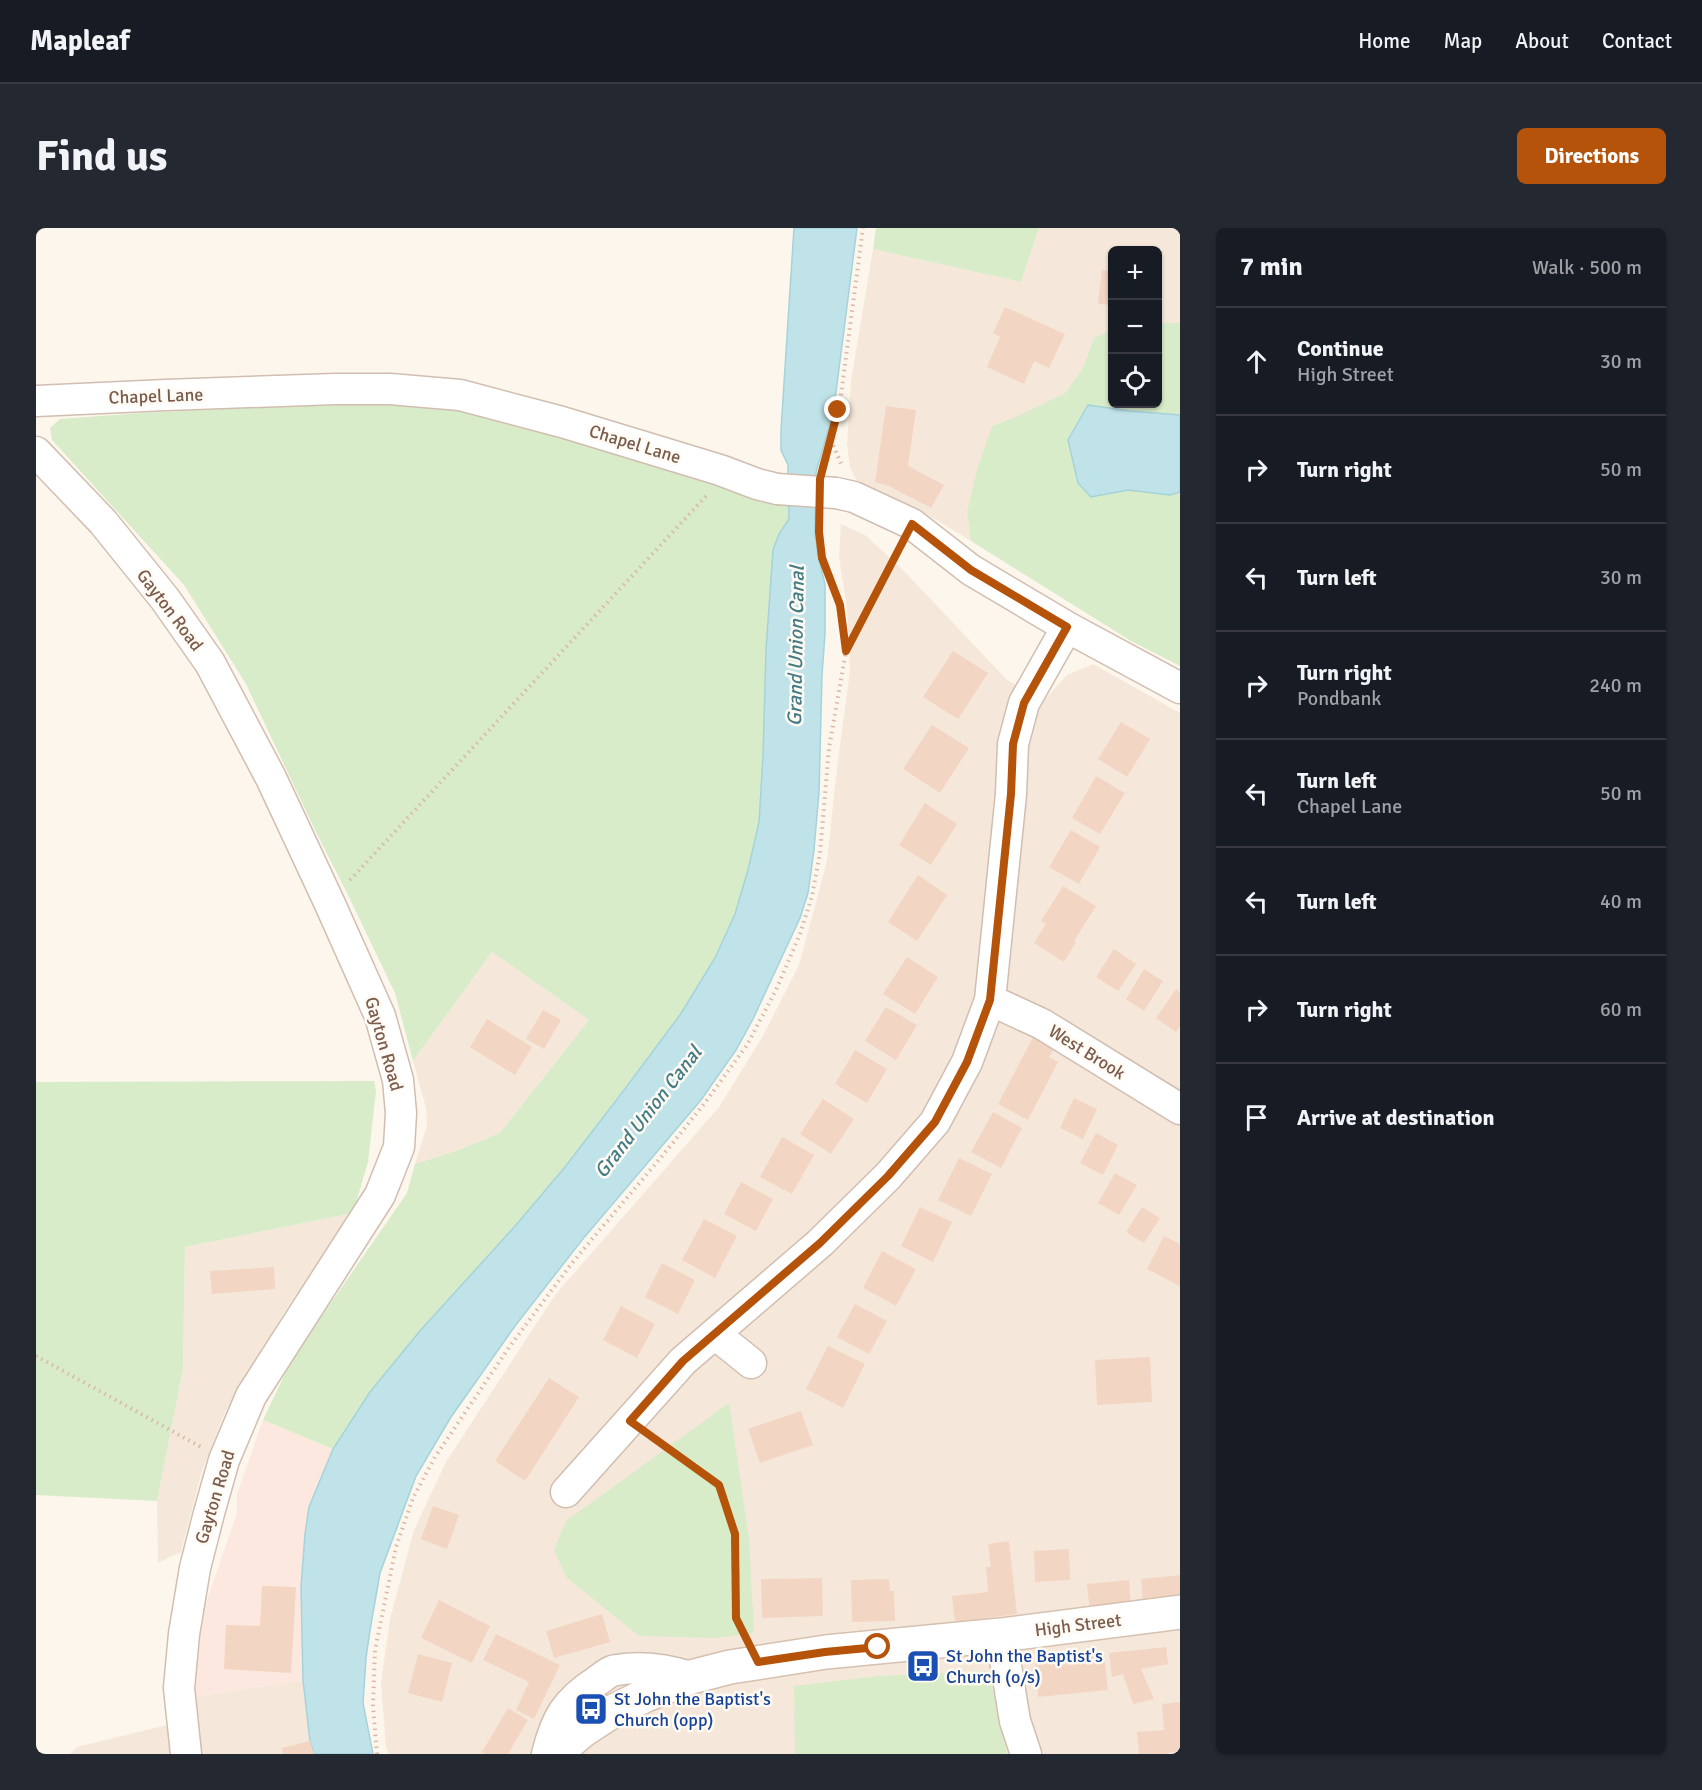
<!DOCTYPE html>
<html lang="en">
<head>
<meta charset="utf-8">
<style>
	:root { --surface:#171b24; --page:#242831; --text:#f1f3f6; --muted:#9ea1a6; --line:#363941; --accent:#b45309 }
	body { margin:0; font-family:Signika,sans-serif; background:var(--page); color:var(--text) }
	.controls { position:absolute; right:18px; top:18px; display:grid; overflow:hidden; border-radius:9px; box-shadow:0 2px 4px #0004 }
	.controls button { width:54px; height:54px; display:grid; place-items:center; padding:0; border:0; border-bottom:2px solid var(--line); background:var(--surface); color:var(--text); font:30px sans-serif }
	.stop { position:absolute; width:18px; height:18px; margin:-14px; border:4px solid #b45309; border-radius:50%; background:#fff }
	.stop.end { background:#b45309; border-color:#fff; box-shadow:0 2px 6px #0008 }
	.list { margin:0; padding:0; list-style:none }
	h2 { display:flex; justify-content:space-between; align-items:center; height:78px; margin:0; padding:0 24px; font-size:26px }
	h2 small { font-size:20px; font-weight:400; color:var(--muted) }
	.list li { display:grid; grid-template-columns:39px 1fr auto; gap:18px; align-items:center; box-sizing:border-box; height:108px; padding:0 24px; border-top:2px solid var(--line) }
	.list b { display:block; font-size:22px; white-space:nowrap }
	.list p { margin:0; font-size:20px; white-space:nowrap; color:var(--muted) }
	.list em { font-size:20px; font-style:normal; color:var(--muted) }
	.icon { flex:none; width:33px; height:33px; fill:none; stroke:currentColor; stroke-width:2; stroke-linecap:round; stroke-linejoin:round }
	.map { position:relative; flex:none; width:1144px; height:1526px; overflow:hidden; border-radius:9px }
	header { display:flex; align-items:center; gap:36px; box-sizing:border-box; height:84px; padding:0 30px; background:var(--surface); border-bottom:2px solid var(--line) }
	header strong { font-size:28px }
	nav { display:flex; gap:33px; margin-inline-start:auto; font-size:21px }
	.intro { display:flex; align-items:center; justify-content:space-between; box-sizing:border-box; height:144px; padding:0 36px }
	h1 { margin:0; font-size:42px }
	.button { padding:15px 27px; border-radius:9px; background:var(--accent); color:#fff; font-size:21px; font-weight:700 }
	main { display:flex; gap:36px; padding:0 36px }
	aside { flex:1; background:var(--surface); border-radius:9px; box-shadow:0 2px 4px #0004 }
	.map>svg:first-child { display:block }
</style>
</head>
<body>
<header>
<strong>Mapleaf</strong>
<nav><a>Home</a><a>Map</a><a>About</a><a>Contact</a></nav>
</header>
<div class="intro"><h1>Find us</h1><a class="button">Directions</a></div>
<main>
<div class="map">
<svg width="1144" height="1526" viewBox="0 0 1144 1526">
	<rect width="100%" height="100%" fill="#fdf6ec"/>
	<path fill="#f5e8da" d="M1003,0H1144V95H1122V22H1076V101L1058,110L1047,140L1029,165L980,190L956,198L931,284L935,313L884,282L822,255L814,239L811,216L815,153L837,21L985,54Z
		M805,296L829,307L869,344L971,452L1008,472L1031,447L1057,436L1144,485V1526H353L350,1520L345,1455L354,1391L378,1302L410,1234L519,1067L683,879L727,808L763,737L791,633L802,531L814,443L811,381L803,329Z
		M456,724L553,792L464,905L425,921L379,936L391,898L390,880L377,833Z
		M317,985L249,1083L189,1184L166,1242L145,1324L122,1335L121,1273L147,1141L149,1019Z
		M267,1452L274,1513L278,1526H34L41,1519L127,1498L159,1495L158,1469Z"/>
	<path fill="#fde8e0" d="M227,1192L297,1221L273,1279L269,1306L265,1359L267,1452L158,1469L162,1398L201,1285V1266Z"/>
	<path fill="#d8ecc9" d="M840,0H1003L985,54L837,21Z
		M1122,95H1144V438L1095,413L935,313L931,284L941,242L956,198L980,189L1029,165L1047,140L1058,110L1076,101V176H1122Z
		M305,175L421,180L520,205L753,274V291L743,306L737,322L730,422L727,529L723,594L712,642L699,686L679,730L644,787L529,939L480,997L383,1104L334,1164L297,1221L227,1192L256,1131L371,965L379,936L425,921L464,905L553,792L456,724L377,833L359,765L311,665L279,602L210,456L148,357L16,212L14,200L24,191L105,185Z
		M338,853L340,863L332,934L317,985L149,1019L147,1141L121,1273L0,1267V854Z
		M693,1175L713,1310L718,1405L679,1410L603,1408L530,1349L518,1322L530,1293Z
		M952,1443L971,1526H759L758,1458L843,1448Z"/>
	<path fill="#bfe3e8" stroke="#a5d3da" stroke-width="1.5" d="M758,0H821L800,164L793,199L780,244L779,306L783,332L789,356V406L786,447L783,564L778,622L772,665L764,690L717,791L700,822L665,872L546,1012L479,1098L415,1189L380,1248L344,1345L334,1402L330,1430L327,1475L337,1526H278L274,1513L267,1452L265,1359L269,1306L273,1279L297,1221L334,1164L383,1104L480,997L529,939L582,870L644,787L679,730L699,686L712,642L723,594L727,529L730,422L737,322L743,306L753,291L752,237L745,222V202Z
		M1052,177L1094,183L1144,187V264L1134,267L1092,262L1055,269L1042,255L1032,212Z"/>
	<path fill="#f3d5c3" d="M1066,42L1076,43V77L1062,76Z
		M969,79L1029,106L1013,140L998,133L988,156L951,139L964,109L957,105Z
		M850,178L880,182L872,238L908,257L895,280L853,258L839,254Z
		M917,423L952,445L922,491L887,469Z
		M1085,494L1114,511L1091,549L1062,531Z
		M896,497L933,520L904,565L867,541Z
		M1060,548L1089,565L1064,606L1036,590Z
		M889,575L921,596L895,637L863,617Z
		M1035,602L1064,619L1043,656L1013,639Z
		M882,647L911,667L881,713L852,694Z
		M1027,658L1060,678L1038,713L1040,714L1028,734L998,715L1010,696L1005,693Z
		M1078,721L1100,736L1082,763L1060,749Z
		M871,729L902,749L879,786L847,766Z
		M1108,741L1127,753L1108,783L1090,771Z
		M1140,761L1144,764V798L1140,804L1120,790Z
		M850,779L881,797L860,832L829,813Z
		M507,782L525,792L508,821L490,811Z
		M451,791L496,819L479,847L434,819Z
		M997,809L1018,820L1013,829L1022,834L992,892L962,876Z
		M819,822L851,841L831,875L799,856Z
		M1038,870L1061,881L1047,911L1024,900Z
		M787,871L818,891L795,926L764,906Z
		M957,884L986,900L965,940L935,924Z
		M1060,905L1082,917L1067,947L1044,935Z
		M746,909L778,927L756,966L724,949Z
		M923,930L956,946L935,988L902,972Z
		M1079,945L1101,957L1083,987L1062,975Z
		M705,954L737,971L720,1003L688,986Z
		M884,979L916,994L897,1034L865,1018Z
		M1106,979L1124,990L1108,1015L1090,1004Z
		M668,991L701,1008L679,1050L646,1032Z
		M1128,1008L1144,1016V1058L1111,1041Z
		M846,1023L880,1041L860,1078L827,1060Z
		M626,1035L659,1052L642,1086L609,1069Z
		M238,1039L239,1061L176,1066L174,1043Z
		M819,1076L851,1093L833,1126L801,1109Z
		M585,1078L619,1096L601,1130L567,1112Z
		M792,1118L829,1136L807,1180L770,1161Z
		M1114,1129L1116,1174L1061,1177L1059,1132Z
		M513,1150L543,1169L489,1253L459,1233Z
		M765,1183L777,1217L724,1235L712,1201Z
		M397,1278L423,1287L411,1321L385,1311Z
		M973,1313L981,1386L919,1394L916,1368L952,1364L950,1339H955L952,1316Z
		M1033,1321L1034,1352L999,1354L998,1323Z
		M1144,1347V1372L1107,1375L1105,1351Z
		M786,1350L787,1388L726,1390L725,1351Z
		M853,1351L854,1363H858L859,1393L816,1394L815,1352Z
		M1093,1352L1095,1380L1054,1384L1051,1356Z
		M226,1358L260,1359L255,1445L188,1441L190,1397L224,1398Z
		M403,1372L454,1398L436,1435L385,1410Z
		M566,1386L574,1414L518,1430L510,1403Z
		M460,1406L524,1437L498,1491L480,1482L493,1454L447,1432Z
		M1130,1419L1132,1436L1105,1441L1118,1471L1097,1476L1087,1446L1076,1449L1073,1425Z
		M382,1426L416,1435L406,1474L372,1465Z
		M1068,1427L1072,1462L1002,1469L999,1435Z
		M1144,1474V1523L1131,1525V1526H1103L1101,1504L1128,1502L1126,1476Z
		M472,1480L492,1492L472,1526H449L446,1524Z
		M274,1513L278,1526H247L246,1520Z"/>
	<g fill="none" stroke-linecap="round" stroke-linejoin="round">
		<g stroke="#d1beb0" stroke-width="33">
			<path id="street" d="M0,173L130,167L299,161H354L424,167L526,194L684,242L721,256L741,261
				M0,224L67,294L129,371L174,435L235,550L293,674L344,788L362,852L365,885L363,919L344,967L215,1168L188,1232L173,1285L159,1340L148,1406L143,1460L150,1526
				M800,265L818,269L876,296L935,342L1031,399L1144,460
				M954,772L1006,796L1144,881
				M679,1106L715,1135
				M530,1264L647,1133L784,1015L852,948L899,894L931,834L954,772L975,566L977,516L988,475L1031,399
				M965,1407L979,1493L990,1526
				M511,1526C520,1490 530,1473 561,1453C567,1449 574,1442 581,1442C605,1438 632,1442 655,1449"/>
		</g>
		<g stroke="#d6c0b0" stroke-width="36">
			<path id="secondary" d="M519,1526L546,1503L572,1486L610,1467L655,1449L694,1439L790,1424L965,1407L1144,1384"/>
		</g>
		<path stroke="#d9b8a5" stroke-width="4" stroke-dasharray="1.5 4.5" stroke-linecap="butt" d="M795,212L806,238
			M788,237L803,182L827,0
			M810,422L864,320
			M314,652L672,266
			M0,1128L165,1219
			M615,1208L683,1257L700,1306V1390L708,1407
			M341,1526L337,1478L339,1422L360,1319L377,1270L399,1229L474,1118L536,1035L632,921L671,872L711,817L740,762L764,706L776,668L784,625L793,520L810,423L804,377L786,330L783,304V289"/>
		<use href="#street" stroke="#fff" stroke-width="30"/>
		<use href="#secondary" stroke="#fff" stroke-width="33"/>
		<g stroke="#d1beb0" stroke-width="33" stroke-linecap="butt">
			<path id="street-bridge" d="M741,261L800,265"/>
		</g>
		<use href="#street-bridge" stroke="#fff" stroke-width="30"/>
	</g>
	<g fill="none" stroke-linecap="round" stroke-linejoin="round">
		<path stroke="#b45309" stroke-width="8" d="M802,182L784,251L783,304L786,330L804,377L810,423L876,296L935,342L1031,399L988,475L977,516L975,566L954,772L931,834L899,894L852,948L784,1015L647,1133L594,1193L683,1257L699,1306L700,1390L722,1434L789,1424L842,1419"/>
	</g>
	<defs>
		<g id="bus-square" transform="scale(1.725)"><rect x="-9" y="-9" width="18" height="18" rx="4" fill="#1a4fb4" stroke="#fffaf3"/><path d="M-5-6H5V4H4V6H2V4H-2V6H-4V4H-5ZM-3.5-4V0h7V-4ZM-3.5 1.2v1.5H-2V1.2ZM2 1.2v1.5H3.5V1.2Z" fill="#fff"/></g>
	</defs>
	<g fill-rule="evenodd">
		<use href="#bus-square" x="887" y="1438"/>
		<use href="#bus-square" x="555" y="1481"/>
	</g>
	<g text-anchor="middle" dominant-baseline="central" stroke-width="5" stroke-linejoin="round" paint-order="stroke">
		<g font-size="18" fill="#7a5c4d" stroke="#fffaf3">
			<text transform="translate(120 168) rotate(-2)">Chapel Lane</text>
			<text transform="translate(599 216) rotate(17)">Chapel Lane</text>
			<text transform="translate(134 382) rotate(53)">Gayton Road</text>
			<text transform="translate(348 816) rotate(74)">Gayton Road</text>
			<text transform="translate(1051 824) rotate(32)">West Brook</text>
			<text transform="translate(179 1269) rotate(-73)">Gayton Road</text>
			<text transform="translate(1042 1397) rotate(-7)">High Street</text>
		</g>
		<g font-size="18" fill="#164399" stroke="#fffaf3" text-anchor="start">
			<text x="910" y="1428">St John the Baptist's<tspan x="910" dy="21">Church (o/s)</tspan></text>
			<text x="578" y="1471">St John the Baptist's<tspan x="578" dy="21">Church (opp)</tspan></text>
		</g>
		<g font-size="20" font-style="italic" fill="#437c86" stroke="#fffaf3">
			<text transform="translate(760 418) rotate(-89)">Grand Union Canal</text>
			<text transform="translate(612 884) rotate(-52)">Grand Union Canal</text>
		</g>
	</g>
</svg>
<div class="controls">
<button>+</button>
<button>−</button>
<button><svg class="icon" aria-label="locate" viewBox="0 0 24 24"><circle cx="12" cy="12" r="6"/><path d="M12 2v4M12 18v4M2 12h4M18 12h4"/></svg></button>
</div>
<div class="stop" style="left:842px;top:1419px"></div>
<div class="stop end" style="left:802px;top:182px"></div>
</div>
<aside>
<h2>7 min<small>Walk · 500 m</small></h2>
<ul class="list">
<li><svg class="icon" aria-label="ahead" viewBox="0 0 24 24"><path d="M12 20V5M6 11l6-6 6 6"/></svg><div><b>Continue</b><p>High Street</p></div><em>30 m</em></li>
<li><svg class="icon" aria-label="right" viewBox="0 0 24 24"><path d="M7 20v-9h11M14 6l5 5-5 5"/></svg><div><b>Turn right</b></div><em>50 m</em></li>
<li><svg class="icon" aria-label="left" viewBox="0 0 24 24"><path d="M17 20v-9H6M10 6l-5 5 5 5"/></svg><div><b>Turn left</b></div><em>30 m</em></li>
<li><svg class="icon" aria-label="right" viewBox="0 0 24 24"><path d="M7 20v-9h11M14 6l5 5-5 5"/></svg><div><b>Turn right</b><p>Pondbank</p></div><em>240 m</em></li>
<li><svg class="icon" aria-label="left" viewBox="0 0 24 24"><path d="M17 20v-9H6M10 6l-5 5 5 5"/></svg><div><b>Turn left</b><p>Chapel Lane</p></div><em>50 m</em></li>
<li><svg class="icon" aria-label="left" viewBox="0 0 24 24"><path d="M17 20v-9H6M10 6l-5 5 5 5"/></svg><div><b>Turn left</b></div><em>40 m</em></li>
<li><svg class="icon" aria-label="right" viewBox="0 0 24 24"><path d="M7 20v-9h11M14 6l5 5-5 5"/></svg><div><b>Turn right</b></div><em>60 m</em></li>
<li><svg class="icon" aria-label="arrive" viewBox="0 0 24 24"><path d="M6 21V4h12l-3 4 3 4H6"/></svg><div><b>Arrive at destination</b></div></li>
</ul>
</aside>
</main>
</body>
</html>
